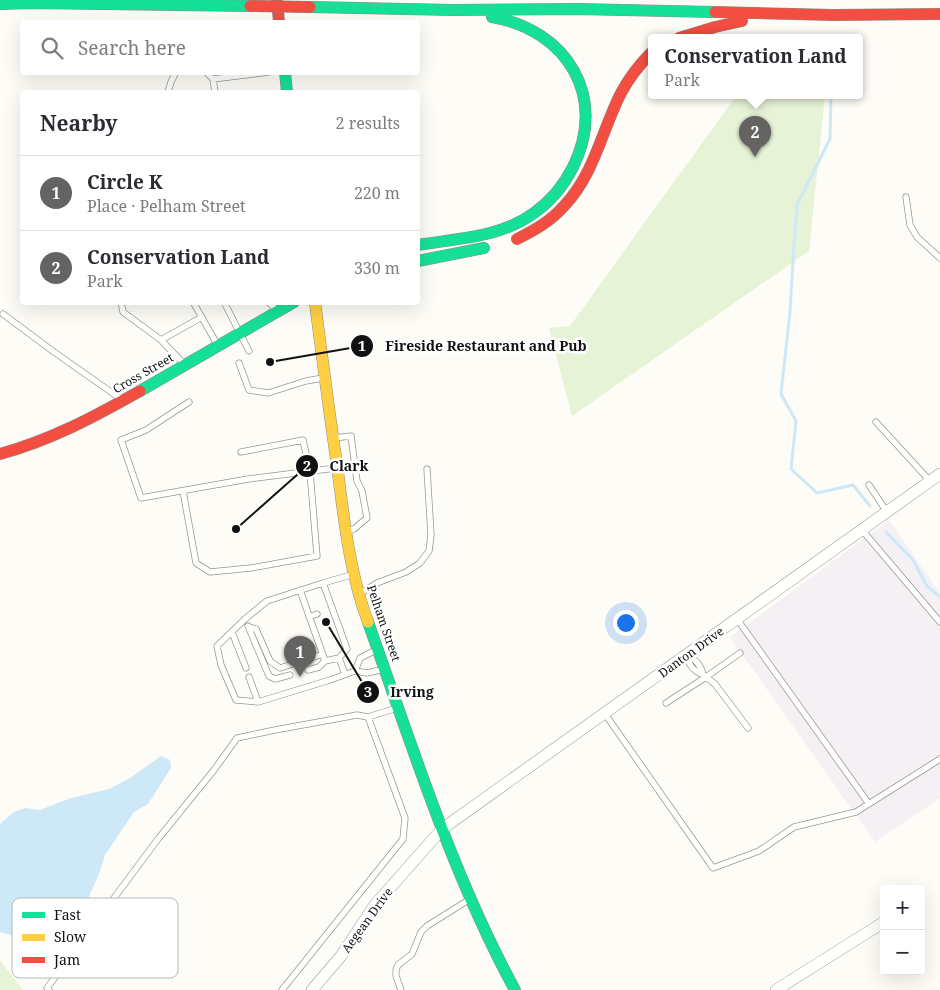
<!DOCTYPE html>
<html lang="en">
<head>
<meta charset="utf-8">
<style>
	:root { --surface:#fff; --page:#f7f7f7; --text:#2b2b33; --muted:#7c7c81; --line:#e1e1e2; --accent:#646362 }
	body { margin:0; font-family:"Noto Serif",serif; background:var(--page); color:var(--text) }
	.controls { position:absolute; right:15px; bottom:15px; display:grid; overflow:hidden; border-radius:5px; box-shadow:0 5px 20px #0002 }
	.controls button { width:45px; height:45px; display:grid; place-items:center; padding:0; border:0; border-bottom:1px solid var(--line); background:var(--surface); color:var(--text); font:25px sans-serif }
	.you { position:absolute; left:625px; top:622px; width:18px; height:18px; margin:-12px; border:4px solid #fff; border-radius:50%; background:#1a73e8; box-shadow:0 0 0 8px #1a73e833 }
	.badge { display:grid; place-items:center; width:32px; height:32px; border-radius:50%; background:var(--accent); color:#fff; font-size:16px; font-weight:700 }
	.pin { position:absolute; translate:-50% -41px; filter:drop-shadow(0 1px 2px #0008) }
	.pin::after { content:''; position:absolute; top:26px; width:18px; height:15px; background:inherit; clip-path:polygon(0 0,100% 0,50% 100%) }
	.popup { position:absolute; left:648px; top:34px; width:215px; height:65px; box-sizing:border-box; display:grid; place-content:center; border-radius:5px; background:var(--surface); filter:drop-shadow(0 1px 4px #0005); font-size:16px; white-space:nowrap; color:var(--muted) }
	.popup b { font-size:19px; color:var(--text) }
	.popup::after { content:''; position:absolute; left:50%; top:100%; margin-left:-10px; border:10px solid transparent; border-top-color:var(--surface) }
	.list { margin:0; padding:0; list-style:none }
	h2 { display:flex; justify-content:space-between; align-items:center; height:65px; margin:0; padding:0 20px; font-size:21px }
	h2 small { font-size:16px; font-weight:400; color:var(--muted) }
	.list li { display:grid; grid-template-columns:32px 1fr auto; gap:15px; align-items:center; box-sizing:border-box; height:75px; padding:0 20px; border-top:1px solid var(--line) }
	.list b { display:block; font-size:19px; white-space:nowrap }
	.list p { margin:0; font-size:16px; white-space:nowrap; color:var(--muted) }
	.list em { font-size:16px; font-style:normal; color:var(--muted) }
	.icon { flex:none; width:28px; height:28px; fill:none; stroke:currentColor; stroke-width:2; stroke-linecap:round; stroke-linejoin:round }
	.map { position:relative; flex:none; width:940px; height:990px; overflow:hidden }
	.search { position:absolute; background:var(--surface); box-shadow:0 5px 20px #0002; left:20px; top:20px; width:400px; height:55px; display:flex; align-items:center; gap:12px; box-sizing:border-box; padding:0 18px; border-radius:5px; color:var(--muted); font-size:19px }
	.panel { position:absolute; background:var(--surface); box-shadow:0 5px 20px #0002; left:20px; top:90px; width:400px; height:215px; border-radius:5px }
	.map>svg:first-child { display:block }
</style>
</head>
<body>
<div class="map">
<svg width="940" height="990" viewBox="0 0 940 990">
	<rect width="100%" height="100%" fill="#fdfcf7"/>
	<path fill="#f5f0f3" d="M889,520L940,593V798L875,842L730,637Z"/>
	<path fill="#e7f3d7" d="M736,96H825L809,251L572,416L549,328L570,326Z
		M0,960L23,990H0Z"/>
	<path fill="#cde8f7" d="M161,756L170,760L171,768L148,804L134,812L105,855L99,874L86,903L54,937L42,941L24,939L0,932V824L14,812L25,808L40,810L71,798L109,789L130,778Z"/>
	<g fill="none" stroke-linecap="round" stroke-linejoin="round">
		<path stroke="#cde8f7" stroke-width="3" d="M831,38V36
			M831,96L830,139L797,205L793,260L790,312L781,394L796,421L791,469L817,493L853,485L870,506
			M886,532L913,560L927,586L940,597"/>
		<g stroke="#979795" stroke-width="7">
			<path id="lane" d="M206,72L213,79
				M168,92L171,82L176,72
				M215,92L213,79L269,72
				M906,197L910,225L917,237L940,258
				M121,302L123,312L161,340L184,364
				M193,302L217,344
				M224,302L249,351
				M268,302L277,310
				M3,314L54,352L121,399
				M161,340L202,317
				M239,363L249,390L268,393L306,381L323,378
				M189,402L146,430L121,440L141,498L248,479L336,468
				M876,422L930,481
				M333,438L351,436L357,481L362,491L367,518L354,529L347,531
				M869,485L887,512
				M183,491L196,563L210,572L251,568L317,556L310,472L303,440L241,452
				M862,530L940,622
				M323,583L267,601L245,619L217,646L221,665L236,700L258,702L330,680L355,671L367,673L384,669
				M300,590L325,661L339,658L347,649L323,583L351,575
				M359,594L377,583L406,572L420,563L429,551L431,535L427,469
				M309,617L317,614
				M737,619L869,804
				M248,626L269,676L275,679L290,675
				M249,627L256,629L270,661L280,668L323,654
				M232,632L246,668
				M687,655C688,661 690,667 695,670C699,674 702,673 706,677L740,653
				M687,655C696,660 700,664 703,674
				M339,658L345,674
				M308,670L319,667L325,661
				M355,671L360,658L376,650
				M249,677L258,702
				M666,703L706,677L715,684L748,728
				M605,714L713,868L759,851L794,827L856,812L940,759
				M49,990L47,988L158,839L214,770L237,738L275,730L357,715L368,717L397,708
				M282,990L403,839L405,818L368,717
				M401,990L396,976V970L398,965L412,954L421,932L427,926L470,899"/>
		</g>
		<g stroke="#979795" stroke-width="12">
			<path id="street" d="M312,990L341,956L374,906L442,829L940,474
				M776,990L884,922"/>
		</g>
		<g stroke="#8e8d8b" stroke-width="12">
			<path id="fast" d="M0,4L32,3L250,6
				M310,7L453,10L576,9L715,12
				M285,72L287,92
				M418,245C458,238 500,238 534,213C551,201 564,185 573,167C608,97 567,30 492,17
				M418,261L484,248
				M140,391L294,302
				M368,622C412,746 452,874 515,990"/>
		</g>
		<g stroke="#8e8d8b" stroke-width="12">
			<path id="slow" d="M315,302C322,356 329,411 337,465C344,519 349,571 368,622"/>
		</g>
		<g stroke="#8e8d8b" stroke-width="12">
			<path id="jam" d="M277,0L279,22
				M715,12L833,15L940,14
				M679,38L715,27L742,21
				M517,239C535,230 551,221 564,206C594,175 602,130 621,93C629,78 639,65 651,53
				M0,454C51,440 94,417 140,391"/>
		</g>
		<use href="#lane" stroke="#fffffe" stroke-width="5.5"/>
		<use href="#street" stroke="#fffffe" stroke-width="11"/>
		<use href="#fast" stroke="#16e098" stroke-width="11"/>
		<use href="#slow" stroke="#ffcf43" stroke-width="11"/>
		<use href="#jam" stroke="#f24e42" stroke-width="11"/>
		<g stroke="#858482" stroke-width="12" stroke-linecap="butt">
			<path id="jam-bridge" d="M250,6L310,7"/>
		</g>
		<use href="#jam-bridge" stroke="#f24e42" stroke-width="11"/>
	</g>
	<g text-anchor="middle" dominant-baseline="central" stroke-width="5" stroke-linejoin="round" paint-order="stroke">
		<g font-size="12" fill="#111" stroke="#fff">
			<text transform="translate(143 373) rotate(-30)">Cross Street</text>
			<text transform="translate(384 623) rotate(71)">Pelham Street</text>
			<text transform="translate(691 652) rotate(-36)">Danton Drive</text>
			<text transform="translate(367 920) rotate(-54)">Aegean Drive</text>
		</g>
	</g>
	<rect x="12" y="898" width="166" height="80" rx="8" fill="#fff" stroke="#b8b8b8" stroke-width="1"/>
	<rect x="22" y="912" width="23" height="6" fill="#16e098"/>
	<rect x="22" y="934" width="23" height="7" fill="#ffcf43"/>
	<rect x="22" y="957" width="23" height="6" fill="#f24e42"/>
	<g font-size="14" fill="#111">
		<text x="54" y="920">Fast</text>
		<text x="54" y="942">Slow</text>
		<text x="54" y="965">Jam</text>
	</g>
	<path fill="none" stroke="#111" stroke-width="2" d="M270 362L362 346M236 529L307 466M326 622L368 692"/>
	<g fill="#111" stroke="#fff" stroke-width="2">
		<circle cx="270" cy="362" r="5"/>
		<circle cx="236" cy="529" r="5"/>
		<circle cx="326" cy="622" r="5"/>
		<circle cx="362" cy="346" r="12"/>
		<circle cx="307" cy="466" r="12"/>
		<circle cx="368" cy="692" r="12"/>
	</g>
	<g font-size="15" text-anchor="middle" font-weight="bold" fill="#fff">
		<text x="362" y="351">1</text>
		<text x="307" y="471">2</text>
		<text x="368" y="697">3</text>
	</g>
	<g font-size="14" text-anchor="middle" font-weight="bold" fill="#111" stroke="#fff" stroke-width="5" stroke-linejoin="round" paint-order="stroke">
		<text x="486" y="351">Fireside Restaurant and Pub</text>
		<text x="349" y="471">Clark</text>
		<text x="412" y="697">Irving</text>
	</g>
</svg>
<div class="controls">
<button>+</button>
<button>−</button>
</div>
<div class="you"></div>
<div class="pin badge" style="left:300px;top:677px">1</div>
<div class="pin badge" style="left:755px;top:157px">2</div>
<div class="popup"><b>Conservation Land</b>Park</div>
<div class="search"><svg class="icon" aria-label="search" viewBox="0 0 24 24"><circle cx="10" cy="10" r="6"/><path d="M15 15l6 6"/></svg>Search here</div>
<section class="panel">
<h2>Nearby<small>2 results</small></h2>
<ul class="list">
<li><span class="badge">1</span><div><b>Circle K</b><p>Place · Pelham Street</p></div><em>220 m</em></li>
<li><span class="badge">2</span><div><b>Conservation Land</b><p>Park</p></div><em>330 m</em></li>
</ul>
</section>
</div>
</body>
</html>
